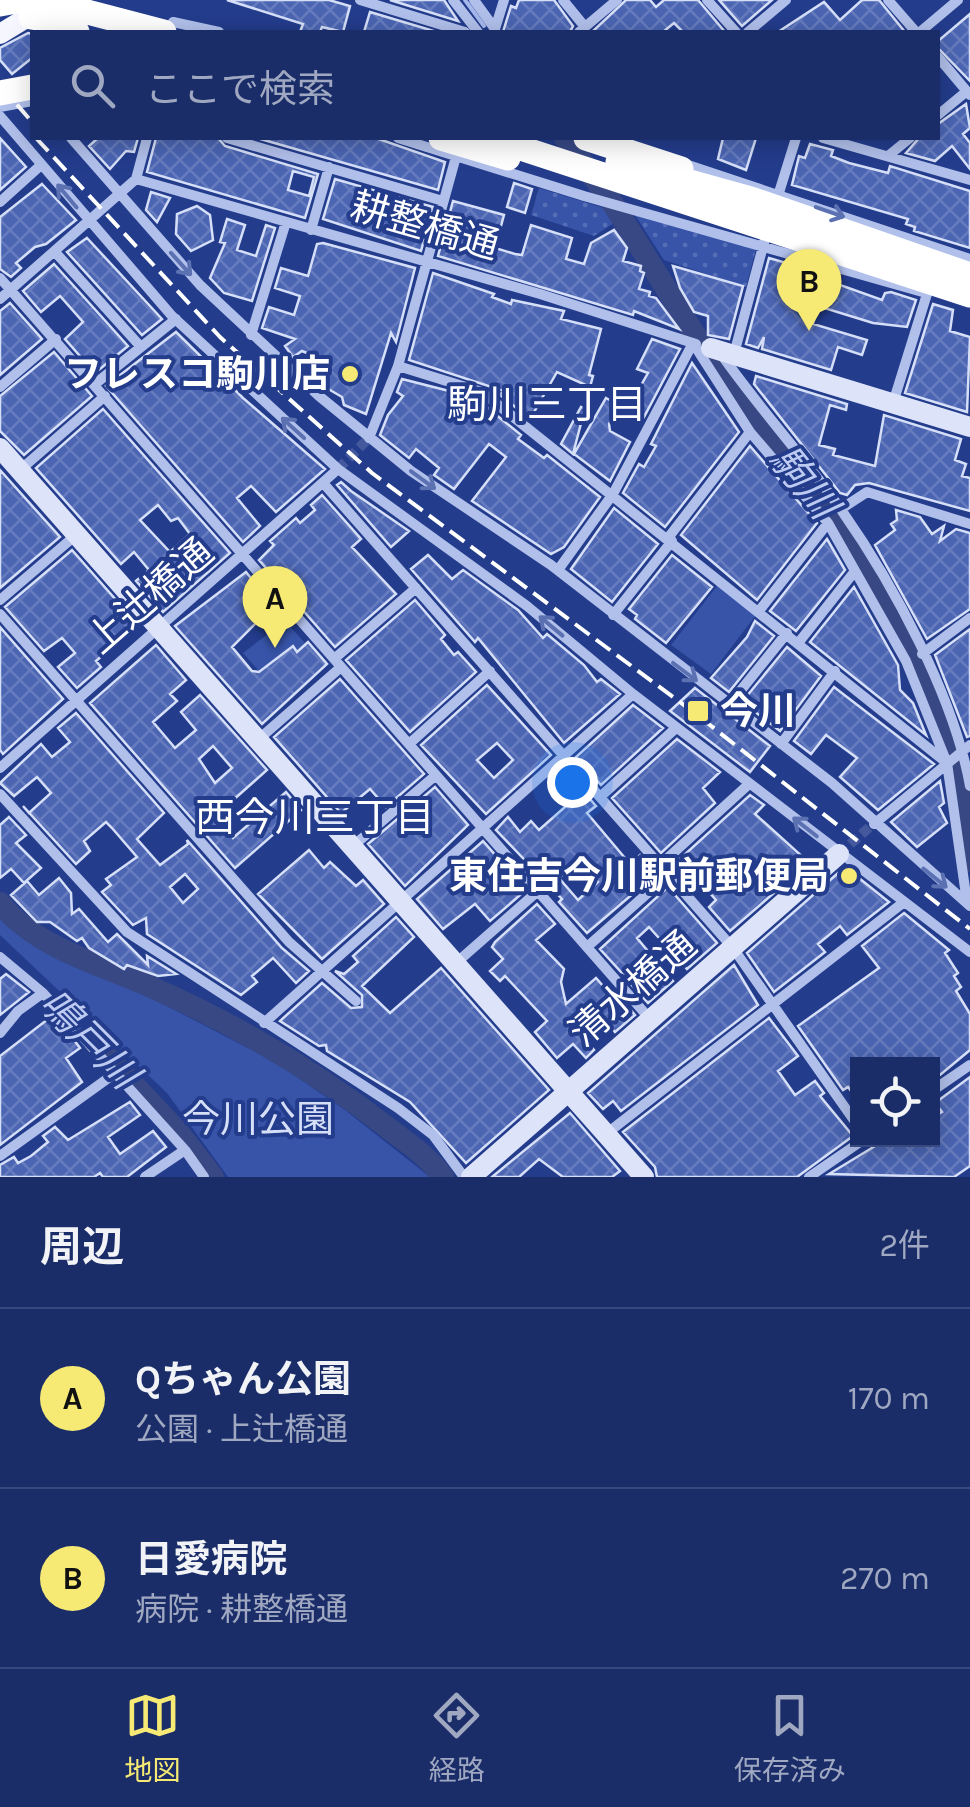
<!DOCTYPE html>
<html lang="ja">
<head>
<meta charset="utf-8">
<style>
	:root { --surface:#1a2d69; --page:#23356f; --text:#f1f3f6; --muted:#9fa8c0; --line:#38497d; --accent:#f6ea74 }
	body { margin:0; font-family:Karla,"Noto Sans JP",sans-serif; background:var(--page); color:var(--text) }
	.controls { position:absolute; right:30px; bottom:30px; display:grid; overflow:hidden; border-radius:0px; box-shadow:0 5px 25px #0003 }
	.controls button { width:90px; height:90px; display:grid; place-items:center; padding:0; border:0; border-bottom:2px solid var(--line); background:var(--surface); color:var(--text); font:50px sans-serif }
	.you { position:absolute; left:572px; top:782px; width:35px; height:35px; margin:-25px; border:8px solid #fff; border-radius:50%; background:#1a73e8; box-shadow:0 0 0 15px #1a73e833 }
	.badge { display:grid; place-items:center; width:65px; height:65px; border-radius:50%; background:var(--accent); color:#111; font-size:32px; font-weight:700 }
	.pin { position:absolute; translate:-50% -82px; filter:drop-shadow(0 2px 5px #0008) }
	.pin::after { content:''; position:absolute; top:52px; width:35px; height:30px; background:inherit; clip-path:polygon(0 0,100% 0,50% 100%) }
	.list { margin:0; padding:0; list-style:none }
	h2 { display:flex; justify-content:space-between; align-items:center; height:130px; margin:0; padding:0 40px; font-size:42px }
	h2 small { font-size:32px; font-weight:400; color:var(--muted) }
	.list li { display:grid; grid-template-columns:65px 1fr auto; gap:30px; align-items:center; box-sizing:border-box; height:180px; padding:0 40px; border-top:2px solid var(--line) }
	.list b { display:block; font-size:38px; white-space:nowrap }
	.list p { margin:0; font-size:32px; white-space:nowrap; color:var(--muted) }
	.list em { font-size:32px; font-style:normal; color:var(--muted) }
	.icon { flex:none; width:55px; height:55px; fill:none; stroke:currentColor; stroke-width:2; stroke-linecap:round; stroke-linejoin:round }
	.map { position:relative; flex:none; width:970px; height:1177px; overflow:hidden }
	.search { position:absolute; background:var(--surface); box-shadow:0 5px 25px #0003; left:30px; right:30px; top:30px; height:110px; display:flex; align-items:center; gap:25px; box-sizing:border-box; padding:0 35px; border-radius:0px; color:var(--muted); font-size:38px }
	.sheet { height:490px; background:var(--surface) }
	nav { display:flex; justify-content:space-around; align-items:center; box-sizing:border-box; height:140px; border-top:2px solid var(--line); background:var(--surface); font-size:28px; color:var(--muted) }
	nav a { display:grid; justify-items:center; gap:5px }
	nav .on { color:var(--accent) }
	.map>svg:first-child { display:block }
</style>
</head>
<body>
<div class="map">
<svg width="970" height="1177" viewBox="0 0 970 1177">
	<defs>
		<pattern id="grass-dots" width="8" height="8" patternUnits="userSpaceOnUse" patternTransform="scale(2.5)"><rect width="8" height="8" fill="#3754a9"/><path d="M2 2h.1M6 6h.1" fill="none" stroke="#556eb6" stroke-width="1.8" stroke-linecap="round"/></pattern>
		<pattern id="building-cross-hatch" width="8" height="8" patternUnits="userSpaceOnUse" patternTransform="scale(2.5)"><rect width="8" height="8" fill="#4b65b3"/><path d="M0 0l8 8M0 8l8-8" fill="none" stroke="#667cbe"/></pattern>
	</defs>
	<rect width="100%" height="100%" fill="#233c8c"/>
	<path fill="url(#grass-dots)" d="M539,188L604,208L614,223L594,236L531,215Z
		M635,215L756,249L746,287L664,260Z"/>
	<path fill="#3754a9" d="M717,586L756,615L711,674L671,645Z
		M285,621L305,643L265,678L243,653Z
		M0,908L22,931L275,1062L345,1110L430,1177H228L167,1093L0,935Z"/>
	<g fill="none" stroke-linecap="round" stroke-linejoin="round">
		<path stroke="#a6b8ec" stroke-width="4" d="M465,0L484,26"/>
		<path stroke="#374884" stroke-width="22" d="M565,138L613,204L709,357L795,473L835,516L912,655L948,745L964,806L970,861
			M0,903C36,948 100,964 151,987C237,1025 318,1073 392,1131C410,1145 430,1158 443,1177
			M95,1043L179,1133L213,1177"/>
	</g>
	<path fill="url(#building-cross-hatch)" stroke="#d6dff8" stroke-width="2.5" fill-rule="evenodd" d="M227,0H329L350,6L343,32L322,27L320,32H300L303,24Z
		M390,0H444L458,21Z
		M519,0H554L573,26L570,32H503L511,6L516,8Z
		M626,0H650L656,7L664,0H698L725,32H683L674,23L663,32H592Z
		M719,0H772L742,26Z
		M862,0H879L905,32H778L824,2L840,20Z
		M370,12L437,32H364Z
		M970,14V81L938,48V41Z
		M28,33L32,34V58L12,74L0,60V48Z
		M966,104L970,128L963,134L970,143V169L952,146L935,161L906,153L919,138H938V124Z
		M0,138L26,167L0,190Z
		M98,138H138L134,152L126,151L110,169L89,146Z
		M156,138H218L225,146L318,174L305,218L147,172ZM293,171L314,177L309,196L288,190Z
		M257,138H376L445,162L438,190Z
		M723,138H756L746,170L718,159Z
		M810,144L833,150L831,156L849,163L888,173L890,166L970,191V248L914,231L915,227L906,224L908,219L792,185L799,156L805,158Z
		M335,179L380,192L375,211L394,217L400,198L433,207L421,251L323,219Z
		M514,183L532,189L525,213L507,207Z
		M42,184L76,220L46,244L35,247L16,263L21,268L11,277L0,269V217Z
		M151,192L170,198L157,222L146,210Z
		M453,201L504,215L495,248L515,254L522,255L531,225L572,238L566,259L584,264L591,243L614,230L627,248L623,261L641,266L640,271L644,273L639,289L650,292L649,296L656,298L679,329L634,311L633,315L438,256Z
		M197,206L210,215L213,240L191,251L176,234L177,214Z
		M227,219L245,225L237,250L256,256L266,225L275,228L252,301L224,293L210,278L225,243L220,242Z
		M87,238L162,319L142,335L67,252Z
		M323,243L415,268L396,342L391,333L366,414L344,405L342,397L318,383L324,360L302,351L293,357L285,346L295,339L262,328L269,307L294,315L300,296L275,288L281,268L308,276L317,244Z
		M769,258L827,275L826,280L882,300L885,293L891,292L916,300L907,327L873,323L818,306L813,324L867,340L862,355L838,347L831,370L762,349L764,337L758,348L746,344Z
		M54,264L128,346L95,373L65,339L83,322L60,296L41,312L23,291Z
		M673,266L743,286L729,339L708,335V316L694,312L680,288Z
		M433,273L494,294L492,297L511,304L512,300L564,311L561,319L601,329L589,375L593,376L590,387L557,372L530,419L499,394L507,392L409,360Z
		M10,303L42,339L0,375V311Z
		M933,304L953,310L950,331L970,337L967,412L905,393Z
		M176,332L243,398L325,469L276,512L251,486L237,498L260,526L243,542L106,386Z
		M652,339L680,349L644,417L628,408L648,373L637,369Z
		M54,352L92,396L24,455L0,431V396Z
		M692,363L739,432L665,527L623,493L639,464L644,467L656,446L651,444Z
		M756,376L847,404L846,410L830,405L819,445L835,449L833,455L875,466L884,415L961,439L955,460L966,464L962,476L970,478V511L869,483L855,485L847,495L840,493L754,384Z
		M402,379L449,391L468,406L478,400L521,435L518,439L544,458L547,455L600,497L564,547L551,554L472,501L506,457L489,444L454,489L434,475L439,468L416,449L409,458L380,435L388,415L403,396L397,392Z
		M606,398L619,405L609,424L610,431L630,442L610,481L574,454Z
		M581,407L585,408L573,454L561,444Z
		M103,409L230,553L163,612L136,581L149,570L134,552L121,564L36,468ZM158,505L171,521L178,518L190,534L170,552L140,520Z
		M750,446L817,523L757,600L681,535Z
		M0,470L60,537L0,588Z
		M341,482L351,491L409,531L391,547L337,485Z
		M322,495L361,539L352,547L396,594L335,647L259,560L274,545L270,541L296,518L300,523L315,510L311,505Z
		M614,508L658,544L612,602L571,569Z
		M896,510L920,517L932,534L944,526L940,541L956,529L970,533V609L927,639L875,545L895,530L891,524L897,520Z
		M827,539L845,570L796,631L770,611Z
		M72,550L138,625L96,661L101,667L77,688L58,667L75,653L62,638L44,651L5,607Z
		M428,555L452,579L463,570L518,610L543,638L547,634L584,665L597,682L601,679L620,694L564,743L478,638L475,642L411,569Z
		M672,555L712,587L666,643L635,619L637,615L629,609Z
		M246,572L273,606L232,647L252,671L259,672L293,646L297,652L308,642L327,664L262,724L175,626Z
		M854,587L898,665L900,690L913,703L926,735L810,642Z
		M415,600L445,635L441,639L454,655L458,652L476,672L410,732L346,660Z
		M755,621L774,636L729,692L711,678L747,637Z
		M0,627L63,699L3,754L0,750Z
		M970,629V736L967,737L935,655Z
		M156,645L186,680L170,694L177,701L153,722L175,748L196,730L181,712L200,695L267,770L215,816L233,838L286,792L301,810L235,868L90,703ZM213,746L232,768L215,783L199,759Z
		M787,647L821,676L780,731L742,702Z
		M340,679L424,774L386,807L370,789L341,813L274,737Z
		M487,685L551,755L486,814L421,745ZM497,743L513,760L494,778L477,760Z
		M834,687L934,764L878,810L840,777L857,758L826,735L811,754L794,741Z
		M695,688L770,746L750,772L670,711Z
		M633,705L663,728L601,785L576,757Z
		M76,713L164,813L137,839L160,865L188,844L187,840L282,948L309,971L296,983L273,958L252,976L257,982L241,995L147,934L146,918L133,925L102,892L111,885L106,879L137,857L112,828L106,822L84,841L90,851L76,864L23,806L29,813L51,793L37,777L14,796L0,783L41,744L52,757L70,742L58,728ZM185,874L198,889L183,903L170,887Z
		M677,739L720,772L703,788L715,803L661,853L612,798Z
		M940,781L944,803L939,807L947,823L917,847L891,822Z
		M435,787L468,825L405,886L368,844Z
		M583,791L596,806L587,813L630,864L640,855L656,874L587,933L559,902L562,899L496,830L508,817L520,832L531,821L539,830ZM573,865L580,872L585,867L598,882L578,900L559,878Z
		M750,795L764,805L755,814L804,858L805,866L730,931L709,907L716,900L697,879L689,885L672,866Z
		M9,817L26,835L16,843L41,868L24,883L11,869L0,878V825Z
		M483,841L526,890L490,921L475,904L443,929L417,899Z
		M309,850L324,868L330,862L356,886L363,880L384,904L322,959L258,894Z
		M845,867L889,902L847,935L840,926L818,944L825,952L774,992L747,953Z
		M59,878L71,893L72,914L79,909L108,942L117,934L148,965L147,956L176,974L158,976L127,965L124,969L89,948L82,938L77,941L50,922H37L11,895L27,881L39,895Z
		M668,887L717,943L687,969L649,927L637,938L673,981L648,1003L628,981L633,977L621,972L600,949Z
		M537,904L555,924L536,940L564,969L561,982L566,1004L596,978L626,1012L630,1009L635,1015L615,1032L601,1016L579,1033L594,1050L586,1058L573,1044L557,1058L535,1032L547,1021L505,976L500,981L490,971L503,959L492,947L495,942Z
		M904,913L949,950L945,953L958,973L954,976L961,987L956,991L970,1014V1050L940,1075L931,1061L858,1064V1100L848,1087L843,1090L798,1026L879,968L862,946Z
		M396,917L414,937L362,986L390,1013L441,968L549,1090L466,1163L410,1102L327,1051L326,1045L319,1046L280,1021L322,983L351,1008L362,1007V995L335,971L344,974L358,962L353,956Z
		M734,965L758,1005L621,1111L613,1101L603,1109L588,1093Z
		M6,974L29,992L0,1015V979Z
		M52,1016L70,1042L74,1040L80,1048L66,1058L82,1082L0,1145V1056Z
		M769,1018L798,1056L778,1071L795,1095L815,1081L824,1093L820,1096L853,1136L797,1177H657L655,1167L623,1132Z
		M970,1077V1166L954,1177L829,1174L885,1140H932V1118L942,1112L935,1103Z
		M130,1102L140,1115L108,1137L120,1154L153,1131L166,1147L127,1177H103L100,1173L94,1177H0V1165L14,1157L18,1163L31,1156L48,1142L43,1136L55,1127L68,1140Z
		M570,1113L620,1171L612,1177H563L539,1159L519,1177H492Z"/>
	<g fill="none" stroke-linecap="round" stroke-linejoin="round">
		<path stroke="#44599d" stroke-width="10" stroke-dasharray="10 5" stroke-linecap="butt" d="M338,469L369,438
			M839,854L873,824"/>
		<path stroke="#b1c0eb" stroke-width="10" d="M360,0L465,32
			M453,0L478,32
			M474,0L495,29
			M563,0L585,27
			M707,0L736,32
			M888,0L916,32
			M173,22L219,32
			M494,32L504,0
			M579,32L617,0
			M748,32L786,0
			M920,32L958,0
			M938,57L970,95
			M0,107L32,101
			M938,115L967,91
			M0,116L172,316L338,469L527,606L633,694L970,952
			M71,138L200,285L319,396L411,471L551,565L832,783L970,906
			M227,138L443,201
			M398,138L584,196L926,293
			M823,138L970,180
			M888,156L910,138
			M682,163L970,259
			M136,179L540,294L696,344
			M136,179L147,138
			M777,199L796,138
			M0,202L41,165
			M311,230L329,167
			M55,252L141,347
			M0,278L650,1019
			M0,299L136,179
			M251,335L286,222
			M693,343L750,432L828,523L906,661L947,763L967,902
			M721,354C759,408 804,457 842,511C894,585 954,697 970,786
			M734,354L765,239
			M398,366L482,392L947,763
			M95,384L176,319
			M0,387L56,339
			M893,403L927,294
			M369,438L398,366L457,153
			M20,470L105,396
			M324,484L733,948L858,1126
			M841,509L867,492L970,524
			M668,538L750,432
			M558,570L613,494L693,343
			M0,600L76,535
			M759,611L828,523
			M0,614L289,942L356,1001
			M613,615L672,541
			M799,642L855,571
			M922,654L970,618
			M334,659L416,588
			M729,705L787,633
			M259,739L341,667
			M409,744L490,671
			M781,744L835,671
			M0,768L338,469
			M0,794L127,932L398,1108L433,1135L464,1177
			M600,797L676,728
			M874,824L970,745
			M353,846L436,775
			M660,865L749,784
			M587,947L668,875
			M0,957L43,993L185,1150L204,1177
			M456,963L538,891
			M264,1023L633,694
			M0,1033L18,1011L43,993
			M932,1091L970,1065
			M606,1134L904,902
			M0,1156L114,1074
			M145,1177L185,1150
			M809,1177L863,1140"/>
		<path stroke="#dde3f9" stroke-width="20" d="M711,348L970,427
			M0,448L644,1177
			M471,1177L839,854"/>
		<path stroke="#f6f7fe" stroke-width="20" d="M0,34L41,9"/>
		<path stroke="#fff" stroke-width="25" d="M41,0L164,32
			M50,0L62,22L77,32
			M0,4L22,0
			M31,17L62,22
			M586,138L681,169"/>
		<path stroke="#fff" stroke-width="4" stroke-dasharray="18 8" stroke-linecap="butt" d="M0,85L32,122
			M36,138L220,337L372,473L692,711L970,929"/>
		<path stroke="#fff" stroke-width="25" d="M0,93L32,87
			M441,138L508,158
			M490,138L970,295
			M618,162L751,199L970,275"/>
	</g>
	<defs><path id="oneway-shaft" d="M-6 0H5M1.5-3L5.5 0L1.5 3" fill="none" stroke-width="1.6" stroke-linecap="round" stroke-linejoin="round" transform="scale(2.5)"/></defs>
	<g stroke="#5c71b2">
		<use href="#oneway-shaft" transform="translate(67 196) rotate(-130)"/>
		<use href="#oneway-shaft" transform="translate(830 212) rotate(19)"/>
		<use href="#oneway-shaft" transform="translate(181 264) rotate(48)"/>
		<use href="#oneway-shaft" transform="translate(293 428) rotate(-138)"/>
		<use href="#oneway-shaft" transform="translate(423 480) rotate(36)"/>
		<use href="#oneway-shaft" transform="translate(551 626) rotate(-140)"/>
		<use href="#oneway-shaft" transform="translate(685 672) rotate(37)"/>
		<use href="#oneway-shaft" transform="translate(805 827) rotate(-142)"/>
		<use href="#oneway-shaft" transform="translate(935 878) rotate(39)"/>
	</g>
	<g fill="#f6ea74" stroke="#233c8c" stroke-width="4">
		<circle cx="350" cy="374" r="10"/>
		<rect x="686" y="699" width="24" height="24" rx="5"/>
		<circle cx="849" cy="876" r="10"/>
	</g>
	<g text-anchor="middle" dominant-baseline="central" stroke-width="8" stroke-linejoin="round" paint-order="stroke">
		<g font-size="38" fill="#fff" stroke="#233c8c">
			<text transform="translate(425 226) rotate(16)">耕整橋通</text>
			<text transform="translate(150 596) rotate(-41)">上辻橋通</text>
			<text transform="translate(633 989) rotate(-41)">清水橋通</text>
		</g>
		<g font-size="38" font-weight="bold" fill="#fff" stroke="#233c8c" text-anchor="end">
			<text x="330" y="374">フレスコ駒川店</text>
			<text x="720" y="711" text-anchor="start">今川</text>
			<text x="829" y="876">東住吉今川駅前郵便局</text>
		</g>
		<g font-size="38" fill="#d6dff8" stroke="#233c8c">
			<text x="258" y="1119">今川公園</text>
		</g>
		<g font-size="40" fill="#fff" stroke="#233c8c">
			<text x="547" y="404">駒川三丁目</text>
			<text x="315" y="817">西今川三丁目</text>
		</g>
		<g font-size="40" font-style="italic" fill="#bdcbf2" stroke="#233c8c">
			<text transform="translate(804 482) rotate(51)">駒川</text>
			<text transform="translate(89 1039) rotate(45)">鳴戸川</text>
		</g>
	</g>
</svg>
<div class="controls">
<button><svg class="icon" aria-label="locate" viewBox="0 0 24 24"><circle cx="12" cy="12" r="6"/><path d="M12 2v4M12 18v4M2 12h4M18 12h4"/></svg></button>
</div>
<div class="you"></div>
<div class="pin badge" style="left:275px;top:648px">A</div>
<div class="pin badge" style="left:809px;top:331px">B</div>
<div class="search"><svg class="icon" aria-label="search" viewBox="0 0 24 24"><circle cx="10" cy="10" r="6"/><path d="M15 15l6 6"/></svg>ここで検索</div>
</div>
<section class="sheet">
<h2>周辺<small>2件</small></h2>
<ul class="list">
<li><span class="badge">A</span><div><b>Qちゃん公園</b><p>公園 · 上辻橋通</p></div><em>170 m</em></li>
<li><span class="badge">B</span><div><b>日愛病院</b><p>病院 · 耕整橋通</p></div><em>270 m</em></li>
</ul>
</section>
<nav>
<a class="on"><svg class="icon" aria-label="map" viewBox="0 0 24 24"><path d="M3 6l6-2 6 2 6-2v14l-6 2-6-2-6 2zM9 4v14M15 6v14"/></svg>地図</a>
<a><svg class="icon" aria-label="directions" viewBox="0 0 24 24"><path d="M12 3l9 9-9 9-9-9zM9 14v-3h6M13 9l2 2-2 2"/></svg>経路</a>
<a><svg class="icon" aria-label="saved" viewBox="0 0 24 24"><path d="M7 4h10v16l-5-4-5 4z"/></svg>保存済み</a>
</nav>
</body>
</html>
